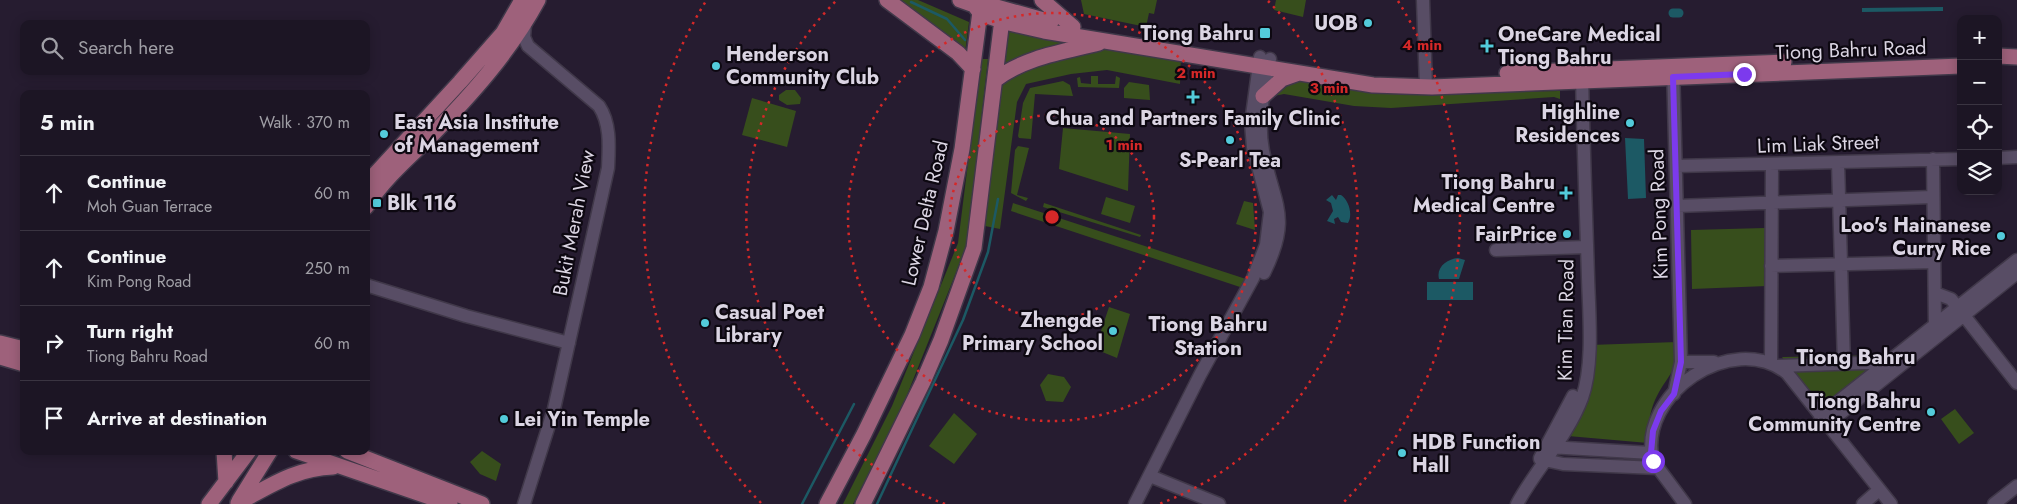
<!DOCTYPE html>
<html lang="en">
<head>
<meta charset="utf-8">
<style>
	:root { --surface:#1c1524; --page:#251e2c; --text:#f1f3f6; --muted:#a09fa6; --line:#3a3441 }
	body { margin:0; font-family:Jost,sans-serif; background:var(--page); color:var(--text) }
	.controls { position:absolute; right:15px; top:15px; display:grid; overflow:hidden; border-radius:10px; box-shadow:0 2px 12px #0003 }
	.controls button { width:45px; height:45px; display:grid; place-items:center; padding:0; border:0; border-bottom:1px solid var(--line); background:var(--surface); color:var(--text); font:25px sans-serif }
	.stop { position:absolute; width:15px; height:15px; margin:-11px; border:4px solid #7c3aed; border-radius:50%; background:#fff }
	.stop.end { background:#7c3aed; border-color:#fff; box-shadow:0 1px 5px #0008 }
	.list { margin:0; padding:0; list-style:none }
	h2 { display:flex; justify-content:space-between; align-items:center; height:65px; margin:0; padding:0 20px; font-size:21px }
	h2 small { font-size:16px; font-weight:400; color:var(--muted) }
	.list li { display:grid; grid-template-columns:32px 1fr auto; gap:15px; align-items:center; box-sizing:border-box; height:75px; padding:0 20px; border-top:1px solid var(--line) }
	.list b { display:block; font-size:19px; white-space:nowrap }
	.list p { margin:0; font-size:16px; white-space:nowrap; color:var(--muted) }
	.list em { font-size:16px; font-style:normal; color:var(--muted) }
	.icon { flex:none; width:28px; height:28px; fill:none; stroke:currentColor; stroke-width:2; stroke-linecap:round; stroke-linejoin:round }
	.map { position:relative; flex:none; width:2017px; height:504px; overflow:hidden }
	.search { position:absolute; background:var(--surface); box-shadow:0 2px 12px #0003; left:20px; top:20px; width:350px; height:55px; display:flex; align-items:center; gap:12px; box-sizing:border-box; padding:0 18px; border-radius:10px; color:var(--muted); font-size:19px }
	.panel { position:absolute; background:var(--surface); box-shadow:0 2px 12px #0003; left:20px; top:90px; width:350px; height:365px; border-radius:10px }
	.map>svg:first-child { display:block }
</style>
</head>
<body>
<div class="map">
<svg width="2017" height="504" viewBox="0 0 2017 504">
	<rect width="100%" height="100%" fill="#261c30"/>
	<path fill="#374e1c" d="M895,0H918L969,22L965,53Z
		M1081,0H1157L1154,14L1149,13L1146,27L1084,14Z
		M1276,0H1306L1303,17L1274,10Z
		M1003,30L1181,56L1180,84L1107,70L1071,74L1026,84L1017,102L1000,229L980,225Z
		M981,59H988L967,245L901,410L853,504H843L892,406L958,243Z
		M1091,76H1098V84H1115L1116,76L1120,78L1119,88L1078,87L1077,78L1080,77L1081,83L1091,84Z
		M1302,80L1321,82L1361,91L1418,93L1560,91V99L1554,97L1391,108L1354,106L1284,94L1274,96C1282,86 1289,82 1302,80Z
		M1063,81L1070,85L1073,96L1035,94L1031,139L1019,138L1018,136L1023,103L1030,88Z
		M1129,82L1149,85L1150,100L1124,98V88Z
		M786,90H795L801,98L800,104L787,105L779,100V95Z
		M752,98L796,111L787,147L742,135Z
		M1063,128L1130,134L1128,191L1059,169Z
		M1018,146L1029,148L1017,195L1028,198L1026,201L1011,193L1015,150Z
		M1106,197L1135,206L1130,223L1101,214Z
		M1244,201L1253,203L1255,230L1236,224Z
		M1013,203L1246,279L1243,288L1011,211Z
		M1044,203L1141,235L1140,237L1043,207Z
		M1765,228L1767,286L1692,289L1691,230Z
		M1109,307L1130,314L1117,358L1095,349Z
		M1677,342C1678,374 1667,374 1655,400C1649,414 1648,427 1648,443L1568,436L1590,345Z
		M1887,355L1821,409L1782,357Z
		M1048,374L1064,377L1071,387L1063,402L1046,401L1040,385Z
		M1955,409L1974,433L1959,444L1941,419Z
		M954,413L977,434L954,464L929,446Z
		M482,451L501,464L496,481L480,474L470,462Z"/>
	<path fill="#1c5964" d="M1943,7V11L1862,12V8Z
		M1625,138L1644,139L1646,198L1628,199Z
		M1332,195L1336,200L1338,195H1341C1349,200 1353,215 1348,223L1341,222L1338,217L1334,219L1335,224L1327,221L1333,211L1331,203L1326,200Z
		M1458,258L1465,260L1459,279H1439C1436,267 1447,259 1458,258Z
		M1427,282H1473V300H1427Z"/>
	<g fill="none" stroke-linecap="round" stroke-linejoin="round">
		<path stroke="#1c5964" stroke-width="2.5" d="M911,2L947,19L965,40
			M802,504L854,404
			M877,504L963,320L988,252L998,199"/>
		<path stroke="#1c5964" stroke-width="9" d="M1673,13H1679"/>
		<g stroke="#403849" stroke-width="15">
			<path id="minor" d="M1423,0L1426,87
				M1673,67L1681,362L1674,394
				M1998,158L2017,157
				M1933,159L1935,326
				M1838,163L1844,364
				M1676,166L1961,159
				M1677,206L1932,197
				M1496,250L1587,247
				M1771,266L1934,262
				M1264,273C1292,216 1274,206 1263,151C1257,121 1264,88 1270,59
				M366,285L466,316L569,343
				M1935,293L1951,299L2017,383
				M1681,362H1714
				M1771,362L1772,164
				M1778,366L1891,362
				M1820,416L2017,260
				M1827,424L2017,273
				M1549,447L1651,453
				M1540,458L1573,396
				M1540,459L1563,464L1657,468
				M1150,476L1219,504
				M524,504L554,409L608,168C609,147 611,124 599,106L528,46L524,37L525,25
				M1135,504L1200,375L1253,278L1266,245L1270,212L1253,147L1251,123L1260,57
				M1517,504C1537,467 1567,438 1582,398C1594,364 1589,313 1588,277C1586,209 1583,140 1582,72
				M1685,504L1653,461C1637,394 1732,330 1787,373L1891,504
				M1863,504L1879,490
				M1994,504L2017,486"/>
		</g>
		<g stroke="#403849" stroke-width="18">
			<path id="major" d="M887,0L958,53L973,69
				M960,0L974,5L981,14L1009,23L1044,31L1373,85L1432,87L1961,66
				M1042,0L1073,27
				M974,5L982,3L1051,22
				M1998,56L2017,57
				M1507,73L1784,62
				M995,80C1025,57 1063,52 1099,43
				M1263,96L1282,79L1299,73
				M366,184L460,82L503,33L522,0
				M366,207C383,180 407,159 430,137C471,95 510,52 538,0
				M0,343L24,349
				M0,357L24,364
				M224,451L226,482
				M296,451L450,504
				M347,451L482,504
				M239,501L270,451
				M238,503C270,486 296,468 333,467
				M209,504L249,451
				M827,504L864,434L912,335L931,287L946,231L962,149L981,4
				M863,504L923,382L941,340L974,248L1003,11"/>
		</g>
		<use href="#minor" stroke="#584d65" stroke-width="12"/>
		<use href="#major" stroke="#9e617b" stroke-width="15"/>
	</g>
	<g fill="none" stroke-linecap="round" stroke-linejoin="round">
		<path stroke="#7c3aed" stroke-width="6" d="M1653,461L1651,453L1653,431L1661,411L1674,394L1681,362L1673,77L1744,74"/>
	</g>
	<g fill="none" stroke="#d62828" stroke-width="2.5" stroke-dasharray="2.5 5">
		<circle cx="1052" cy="217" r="102"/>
		<circle cx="1052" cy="217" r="204"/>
		<path d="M945 504A306 306 0 0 1 836 1M1268 1A306 306 0 0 1 1159 504"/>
		<path d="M761 503A408 408 0 0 1 706 1M1398 1A408 408 0 0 1 1343 503"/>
	</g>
	<g fill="#53cbda" stroke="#0d0811" stroke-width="2">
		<circle cx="1368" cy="23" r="5"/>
		<rect x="1259" y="27" width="12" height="12" rx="2.5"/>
		<path d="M1484.5 38.5h5v5h5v5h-5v5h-5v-5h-5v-5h5z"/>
		<circle cx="716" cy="66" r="5"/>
		<path d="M1190.5 89.5h5v5h5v5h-5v5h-5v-5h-5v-5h5z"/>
		<circle cx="1630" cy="123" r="5"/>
		<circle cx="384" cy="134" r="5"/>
		<circle cx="1230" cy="140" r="5"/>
		<path d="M1563.5 185.5h5v5h5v5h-5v5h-5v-5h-5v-5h5z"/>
		<rect x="372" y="198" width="10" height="10" rx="2.5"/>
		<circle cx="1567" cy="234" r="5"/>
		<circle cx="2001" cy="236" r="5"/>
		<circle cx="705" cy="323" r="5"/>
		<circle cx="1113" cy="331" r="5"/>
		<circle cx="1931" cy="412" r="5"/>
		<circle cx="504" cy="419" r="5"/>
		<circle cx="1402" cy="453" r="5"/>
	</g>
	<g text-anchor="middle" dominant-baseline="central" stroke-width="4.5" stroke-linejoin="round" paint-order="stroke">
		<g font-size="20" font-weight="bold" fill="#dbd5e3" stroke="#0d0811" text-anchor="end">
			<text x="1358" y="23">UOB</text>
			<text x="1254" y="33">Tiong Bahru</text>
			<text x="1498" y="34" text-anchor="start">OneCare Medical<tspan x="1498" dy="23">Tiong Bahru</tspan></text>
			<text x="726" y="54" text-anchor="start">Henderson<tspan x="726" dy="23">Community Club</tspan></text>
			<text x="1620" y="112">Highline<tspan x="1620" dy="23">Residences</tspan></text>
			<text x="1193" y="118" text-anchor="middle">Chua and Partners Family Clinic</text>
			<text x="394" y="122" text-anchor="start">East Asia Institute<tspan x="394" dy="23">of Management</tspan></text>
			<text x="1230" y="160" text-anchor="middle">S-Pearl Tea</text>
			<text x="1555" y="182">Tiong Bahru<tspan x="1555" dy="23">Medical Centre</tspan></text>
			<text x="387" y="203" text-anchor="start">Blk 116</text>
			<text x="1991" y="225">Loo's Hainanese<tspan x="1991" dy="23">Curry Rice</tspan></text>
			<text x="1557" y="234">FairPrice</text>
			<text x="715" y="312" text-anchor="start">Casual Poet<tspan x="715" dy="23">Library</tspan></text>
			<text x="1103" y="320">Zhengde<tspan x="1103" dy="23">Primary School</tspan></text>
			<text x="1921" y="401">Tiong Bahru<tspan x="1921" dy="23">Community Centre</tspan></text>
			<text x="514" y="419" text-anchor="start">Lei Yin Temple</text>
			<text x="1412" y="442" text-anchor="start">HDB Function<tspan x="1412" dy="23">Hall</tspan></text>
		</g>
		<g font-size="20" fill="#dbd5e3" stroke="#0d0811">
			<text transform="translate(1851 50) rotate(-2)">Tiong Bahru Road</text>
			<text transform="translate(1818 144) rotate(-2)">Lim Liak Street</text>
			<text transform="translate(925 213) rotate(-77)">Lower Delta Road</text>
			<text transform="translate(1659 214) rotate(-92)">Kim Pong Road</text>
			<text transform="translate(574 223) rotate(-79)">Bukit Merah View</text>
			<text transform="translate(1566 320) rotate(-89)">Kim Tian Road</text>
		</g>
		<g font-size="21" font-weight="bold" fill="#dbd5e3" stroke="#0d0811">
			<text x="1208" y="324">Tiong Bahru<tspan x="1208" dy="24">Station</tspan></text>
			<text x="1856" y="357">Tiong Bahru</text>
		</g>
	</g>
	<circle cx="1052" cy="217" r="8" fill="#d62828" stroke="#0d0811" stroke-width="2.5"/>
	<g font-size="15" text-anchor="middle" font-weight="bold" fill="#d62828" stroke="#0d0811" stroke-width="4.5" stroke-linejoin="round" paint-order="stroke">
		<text x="1422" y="50">4 min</text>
		<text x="1196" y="78">2 min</text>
		<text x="1329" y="93">3 min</text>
		<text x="1124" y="150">1 min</text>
	</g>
</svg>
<div class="controls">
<button>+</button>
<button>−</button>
<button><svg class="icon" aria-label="locate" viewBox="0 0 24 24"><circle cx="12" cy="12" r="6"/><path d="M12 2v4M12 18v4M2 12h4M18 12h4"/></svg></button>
<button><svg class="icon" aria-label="layers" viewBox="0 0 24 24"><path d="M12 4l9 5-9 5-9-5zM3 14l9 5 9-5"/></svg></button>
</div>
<div class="stop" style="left:1653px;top:461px"></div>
<div class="stop end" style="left:1744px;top:74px"></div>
<div class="search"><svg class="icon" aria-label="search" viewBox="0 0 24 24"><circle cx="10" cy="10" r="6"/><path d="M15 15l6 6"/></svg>Search here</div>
<section class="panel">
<h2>5 min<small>Walk · 370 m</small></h2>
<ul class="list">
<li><svg class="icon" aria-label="ahead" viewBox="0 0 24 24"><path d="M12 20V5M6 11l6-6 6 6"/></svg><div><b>Continue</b><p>Moh Guan Terrace</p></div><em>60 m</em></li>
<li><svg class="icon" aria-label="ahead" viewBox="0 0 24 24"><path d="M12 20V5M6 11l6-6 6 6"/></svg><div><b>Continue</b><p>Kim Pong Road</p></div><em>250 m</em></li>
<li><svg class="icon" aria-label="right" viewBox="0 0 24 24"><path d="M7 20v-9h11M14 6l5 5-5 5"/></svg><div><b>Turn right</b><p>Tiong Bahru Road</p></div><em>60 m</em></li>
<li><svg class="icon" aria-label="arrive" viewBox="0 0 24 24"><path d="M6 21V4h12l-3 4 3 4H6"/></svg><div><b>Arrive at destination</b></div></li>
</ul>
</section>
</div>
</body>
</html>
